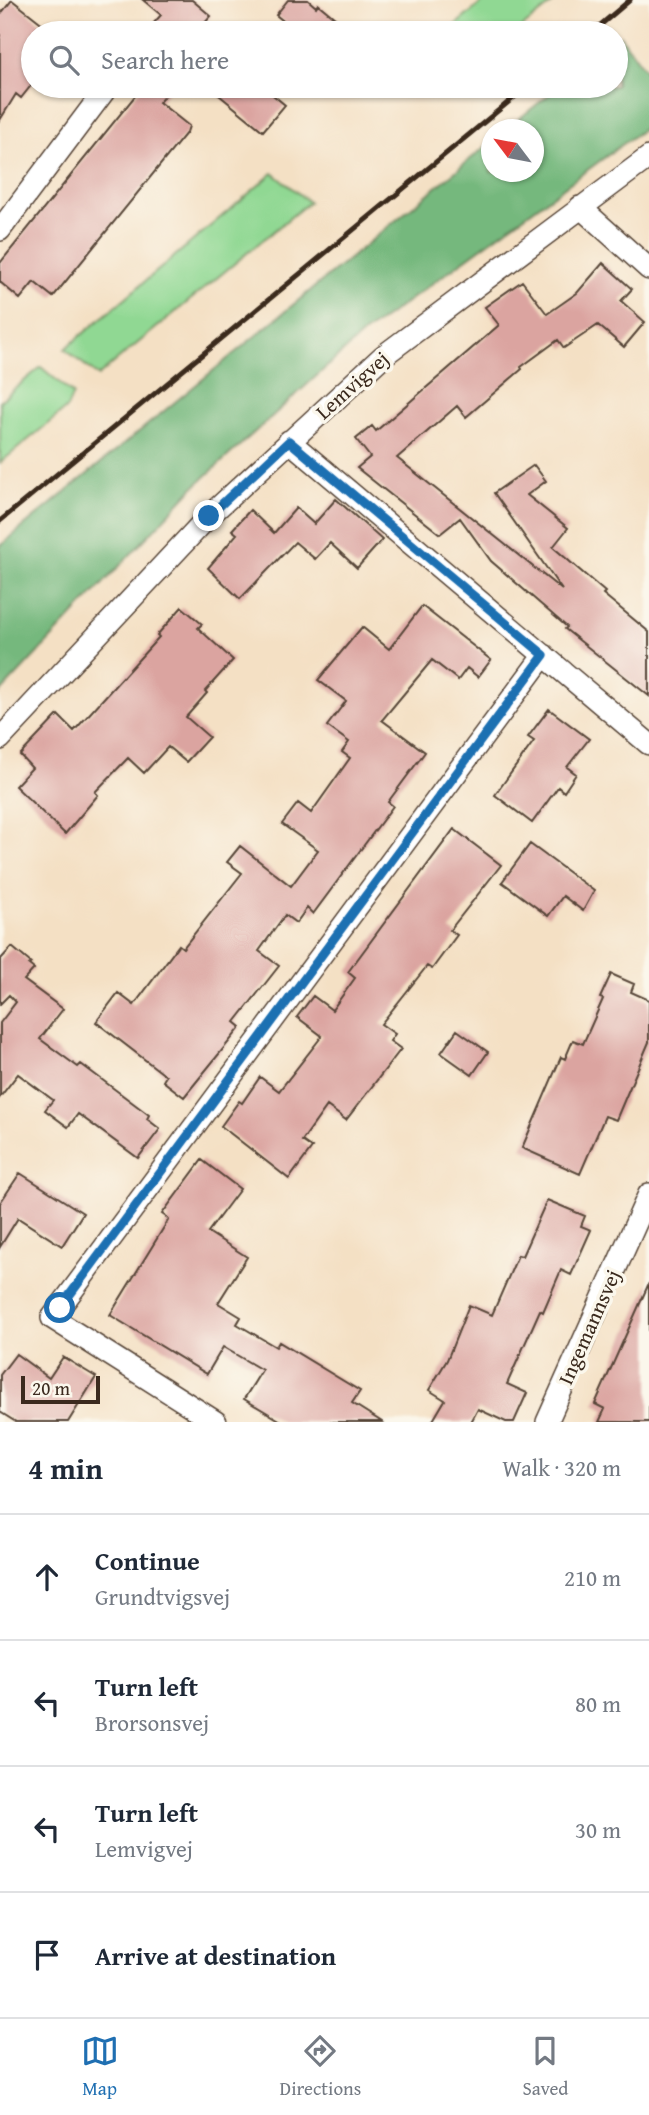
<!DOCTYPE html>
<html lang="en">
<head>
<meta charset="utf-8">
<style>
	:root { --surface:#fff; --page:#f6f6f7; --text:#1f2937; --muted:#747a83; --line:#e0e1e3; --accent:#1f6fb2 }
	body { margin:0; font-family:"Gentium Book Plus",serif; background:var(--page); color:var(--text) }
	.compass { position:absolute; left:481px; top:119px; width:63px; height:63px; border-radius:50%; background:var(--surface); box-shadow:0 2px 5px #0004; rotate:302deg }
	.scale { position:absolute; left:21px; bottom:18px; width:79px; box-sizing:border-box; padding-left:7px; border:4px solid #3b2a1e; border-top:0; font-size:19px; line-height:24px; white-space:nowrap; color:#3b2a1e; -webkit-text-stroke:5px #fbf7ec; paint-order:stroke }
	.stop { position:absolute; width:21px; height:21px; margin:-16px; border:5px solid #1f6fb2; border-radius:50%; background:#fff }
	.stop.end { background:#1f6fb2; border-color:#fff; box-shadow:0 2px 7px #0008 }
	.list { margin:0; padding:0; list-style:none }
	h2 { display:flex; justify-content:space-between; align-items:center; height:91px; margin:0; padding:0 28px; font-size:30px }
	h2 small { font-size:23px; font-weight:400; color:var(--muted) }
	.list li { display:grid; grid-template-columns:46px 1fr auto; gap:21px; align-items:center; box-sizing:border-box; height:126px; padding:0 28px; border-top:2px solid var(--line) }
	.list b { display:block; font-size:26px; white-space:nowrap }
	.list p { margin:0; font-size:23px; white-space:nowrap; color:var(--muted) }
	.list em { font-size:23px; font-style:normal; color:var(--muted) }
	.icon { flex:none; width:38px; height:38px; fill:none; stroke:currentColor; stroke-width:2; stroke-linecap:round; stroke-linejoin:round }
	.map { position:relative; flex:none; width:649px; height:1422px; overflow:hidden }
	.search { position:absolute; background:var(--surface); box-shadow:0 2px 5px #0004; left:21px; right:21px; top:21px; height:77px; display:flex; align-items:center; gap:18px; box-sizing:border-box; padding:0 24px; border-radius:38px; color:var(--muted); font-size:26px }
	.sheet { height:595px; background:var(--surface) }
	nav { display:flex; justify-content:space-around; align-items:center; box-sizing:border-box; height:98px; border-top:2px solid var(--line); background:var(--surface); font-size:19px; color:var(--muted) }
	nav a { display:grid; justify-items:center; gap:4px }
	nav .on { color:var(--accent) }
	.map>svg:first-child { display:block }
</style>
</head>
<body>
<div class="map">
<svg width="649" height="1422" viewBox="0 0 649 1422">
	<rect width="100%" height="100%" fill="#fbf7ec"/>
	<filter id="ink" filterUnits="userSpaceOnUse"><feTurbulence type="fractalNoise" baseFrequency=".0143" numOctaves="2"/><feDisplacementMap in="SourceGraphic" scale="14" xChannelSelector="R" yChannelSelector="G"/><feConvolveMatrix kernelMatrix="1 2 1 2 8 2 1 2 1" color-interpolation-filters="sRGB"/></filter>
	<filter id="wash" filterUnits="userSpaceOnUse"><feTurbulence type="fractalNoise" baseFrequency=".00686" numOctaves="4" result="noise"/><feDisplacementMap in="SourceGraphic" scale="28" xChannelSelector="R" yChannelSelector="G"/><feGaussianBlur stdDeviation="1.57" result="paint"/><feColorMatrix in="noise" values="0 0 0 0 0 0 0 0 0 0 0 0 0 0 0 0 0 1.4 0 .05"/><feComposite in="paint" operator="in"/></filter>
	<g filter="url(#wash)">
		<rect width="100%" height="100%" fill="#f4e0c4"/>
		<path fill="#90d893" stroke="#668158" stroke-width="2" d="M485,0H557L515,33H446Z
			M273,173L309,202L98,376L65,349Z
			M41,367L73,394L67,408L0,463V401Z"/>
		<path fill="#74b87d" stroke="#58714e" stroke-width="2" d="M620,36L649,74V125L363,334L194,487L0,693V546L491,142V172H534V130L506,129L560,86H616V40Z"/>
		<g id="blocks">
			<path fill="#dba4a0" d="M12,0L54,33H33V83L21,98L16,94L0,120V15Z
				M143,0H192L211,16L196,33H145L161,15Z
				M288,0H308L316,7L318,4L353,33H298L276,15Z
				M143,86H173L159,102L189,126L187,132L53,297L34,282L20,299L0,282V263Z
				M208,86H262L285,105L263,131Z
				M603,263L632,289L621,301L645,322L624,347L598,325L564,348L558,340L521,367L522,369L466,417L457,406L397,458L562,590L494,493L534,465L546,481L527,495L568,528L553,547L605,592L603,594L649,632V696L565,629L567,627L491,561L460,518L440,534L357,468L370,457L356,439L372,426L376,431L499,325L485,307L522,281L547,314L577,293Z
				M336,499L382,540L357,568L330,543L315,559L295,542L240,599L208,568L237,534L232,530L250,510L274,533L296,508L314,524Z
				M422,606L491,660L478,677L467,668L458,680L432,660L382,720L425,752L388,802L393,806L313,914L307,908L296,923L285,915L259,951L279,966L235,1022L241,1027L184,1097L163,1081L166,1076L96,1022L118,993L134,1005L179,945L183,948L242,873L227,862L240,846L291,886L318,850L282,824L298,803L311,813L350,758L342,752L349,742L327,726L346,701L318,680L362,627L389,649Z
				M182,607L202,624L198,628L233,660L205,691L207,693L186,717L209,737L186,762L168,747L144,773L128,758L95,792L98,795L65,834L15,786L32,768L20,755L58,715L74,731L159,637L157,635Z
				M549,709L589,739L567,767L576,774L564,792L558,787L532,823L495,795L534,741L528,737Z
				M454,829L501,865L450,930L457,935L432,969L427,966L381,1024L395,1034L390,1041L401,1049L346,1120L327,1106L302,1141L312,1148L289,1179L221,1126L239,1101L242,1103L260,1077L279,1091L322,1036L297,1017L313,996L332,1010L355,978L348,972Z
				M530,844L594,891L583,911L563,896L548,916L502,882Z
				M12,947L31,963L29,965L34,969L24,980L63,1009L40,1039L78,1067L81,1064L149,1115L147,1119L160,1129L138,1158L78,1114L68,1127L45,1110L53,1100L18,1074L0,1097V1023L16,1002L9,995L0,1004V960Z
				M611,974L634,984L631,992L649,1000V1042L616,1120L605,1116L580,1174L522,1148L561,1057L565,1059L573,1040L583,1044L603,999L600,998Z
				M457,1030L488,1052L472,1075L441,1053Z
				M202,1160L240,1189L208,1232L247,1257L218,1303L241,1317L237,1324L276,1347L279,1342L360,1391L352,1403L382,1422H283L244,1399L262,1370L223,1347L207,1374L110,1315L169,1219L162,1214Z
				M20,1173L83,1213L62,1246L18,1218L0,1247V1203Z
				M547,1200L585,1216L581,1226L591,1230L571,1275L561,1270L543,1312L540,1310L507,1384L527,1393L514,1422H506L478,1409L471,1422H432L445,1400L429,1390L447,1360L469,1305L492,1315L518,1255L522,1256Z
				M649,1283V1422H599L605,1409L595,1404Z
				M16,1354L49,1378L63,1357L96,1377L68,1422H16L0,1412V1375Z"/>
		</g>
	</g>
	<g filter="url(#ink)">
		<use href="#blocks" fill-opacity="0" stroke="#574537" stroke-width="2"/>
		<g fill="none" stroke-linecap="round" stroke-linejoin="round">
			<g stroke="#574537" stroke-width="24">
				<path id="street" d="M580,207L649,269
					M0,230L108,86
					M289,441L649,744
					M0,739L209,516L383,356L649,157
					M216,1422L52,1318L544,655
					M547,1422L649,1194"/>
			</g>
			<use href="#street" stroke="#fff" stroke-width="21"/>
			<path stroke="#3b2a1e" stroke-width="5" d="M591,33L630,0
				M0,521L528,86"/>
		</g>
	</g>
	<g fill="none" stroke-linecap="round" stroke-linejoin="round" filter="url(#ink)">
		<path stroke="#1f6fb2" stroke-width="9" d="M60,1308L544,655L289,441L209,516"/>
	</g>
	<g text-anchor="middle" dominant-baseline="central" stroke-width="7" stroke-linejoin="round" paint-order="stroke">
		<g font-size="21" fill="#3b2a1e" stroke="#fbf7ec">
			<text transform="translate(352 385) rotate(-42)">Lemvigvej</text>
			<text transform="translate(589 1327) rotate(-66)">Ingemannsvej</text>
		</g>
	</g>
</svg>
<svg class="compass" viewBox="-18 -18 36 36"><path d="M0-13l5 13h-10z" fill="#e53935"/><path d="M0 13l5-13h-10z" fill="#747a83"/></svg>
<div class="scale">20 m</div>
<div class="stop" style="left:60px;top:1308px"></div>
<div class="stop end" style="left:209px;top:516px"></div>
<div class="search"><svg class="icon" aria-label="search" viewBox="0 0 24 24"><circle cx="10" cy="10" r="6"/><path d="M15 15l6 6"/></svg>Search here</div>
</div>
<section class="sheet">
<h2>4 min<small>Walk · 320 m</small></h2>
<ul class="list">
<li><svg class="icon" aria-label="ahead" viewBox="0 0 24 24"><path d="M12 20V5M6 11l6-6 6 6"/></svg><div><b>Continue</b><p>Grundtvigsvej</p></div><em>210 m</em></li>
<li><svg class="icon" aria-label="left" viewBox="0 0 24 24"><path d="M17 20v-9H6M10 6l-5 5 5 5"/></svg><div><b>Turn left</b><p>Brorsonsvej</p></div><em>80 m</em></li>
<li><svg class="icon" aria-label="left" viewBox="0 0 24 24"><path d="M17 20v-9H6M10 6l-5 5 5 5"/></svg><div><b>Turn left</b><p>Lemvigvej</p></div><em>30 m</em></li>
<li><svg class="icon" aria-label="arrive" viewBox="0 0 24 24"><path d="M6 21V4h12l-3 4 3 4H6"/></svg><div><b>Arrive at destination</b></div></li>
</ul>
</section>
<nav>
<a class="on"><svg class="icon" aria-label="map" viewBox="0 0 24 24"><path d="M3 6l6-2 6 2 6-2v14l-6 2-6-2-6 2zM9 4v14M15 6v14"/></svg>Map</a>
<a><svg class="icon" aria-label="directions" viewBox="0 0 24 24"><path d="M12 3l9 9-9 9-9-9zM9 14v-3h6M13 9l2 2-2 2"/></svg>Directions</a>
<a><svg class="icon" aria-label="saved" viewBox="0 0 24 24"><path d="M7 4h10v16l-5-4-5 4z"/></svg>Saved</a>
</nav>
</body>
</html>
